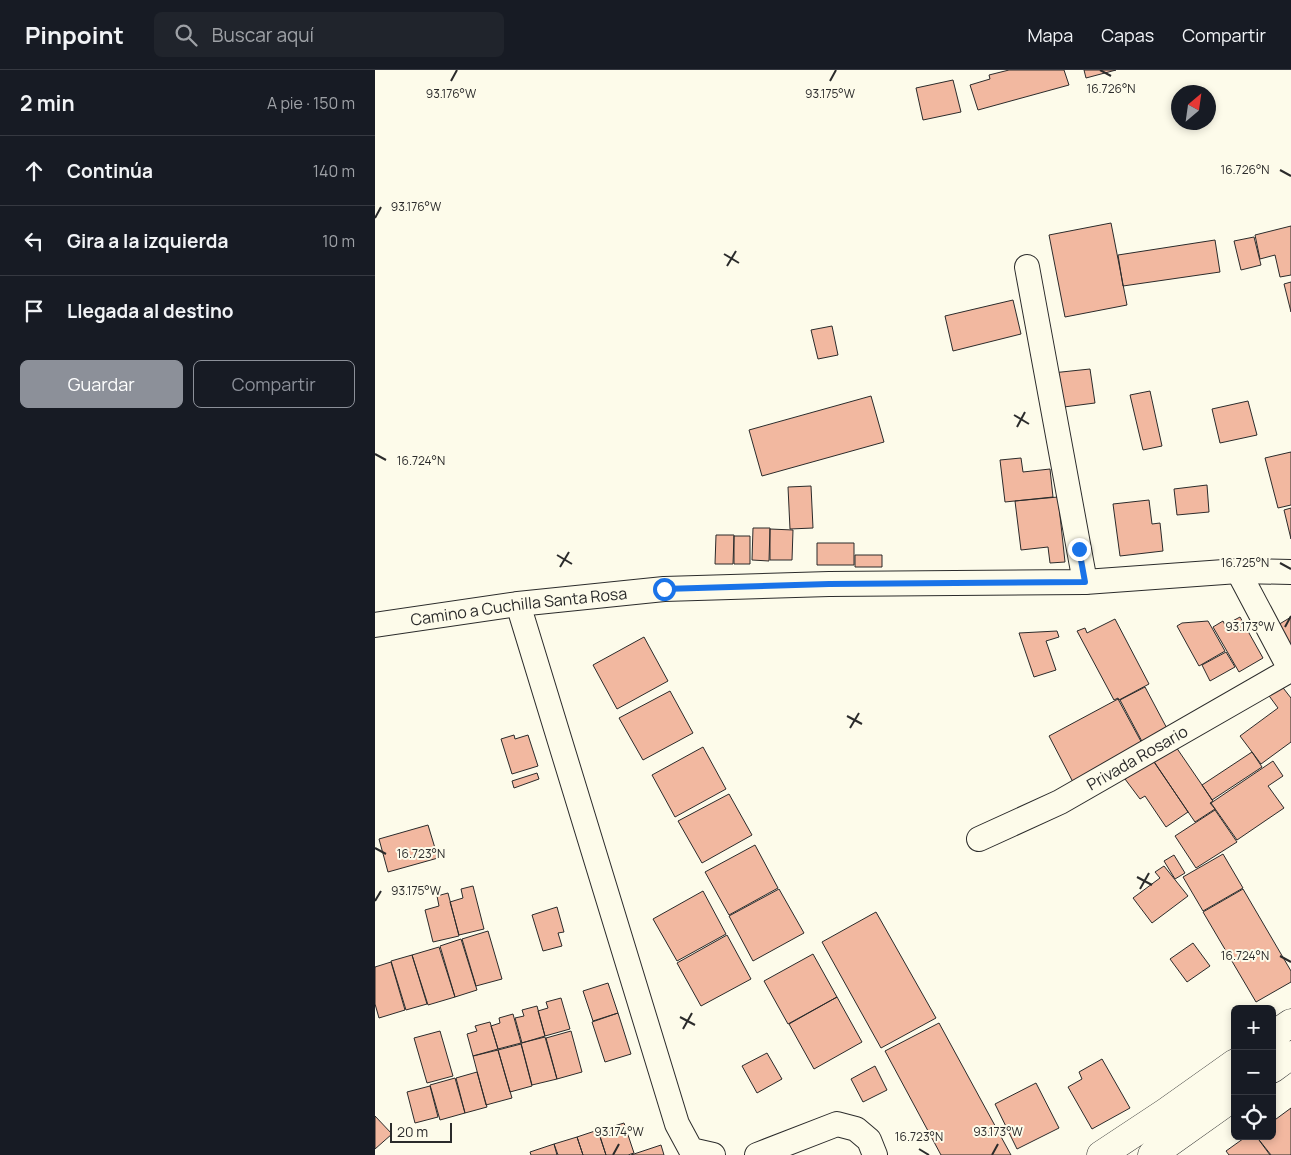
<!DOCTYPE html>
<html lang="es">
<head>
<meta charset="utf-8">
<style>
	:root { --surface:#171b24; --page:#20242c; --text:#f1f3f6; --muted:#9ea1a6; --line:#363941; --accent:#8c9099 }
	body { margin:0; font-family:Manrope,sans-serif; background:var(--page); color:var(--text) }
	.controls { position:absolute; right:15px; bottom:15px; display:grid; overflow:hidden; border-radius:8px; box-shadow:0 2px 8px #0003 }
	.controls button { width:45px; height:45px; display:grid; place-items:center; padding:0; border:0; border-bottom:1px solid var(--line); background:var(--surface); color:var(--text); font:25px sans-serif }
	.compass { position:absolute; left:796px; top:15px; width:45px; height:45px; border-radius:50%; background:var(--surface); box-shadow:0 2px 8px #0003; rotate:29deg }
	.scale { position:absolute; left:15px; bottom:12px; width:62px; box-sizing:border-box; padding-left:5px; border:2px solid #2b2b2b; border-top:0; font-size:14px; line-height:18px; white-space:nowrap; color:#2b2b2b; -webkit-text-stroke:4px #fdfbea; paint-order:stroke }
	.stop { position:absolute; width:15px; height:15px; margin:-11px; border:4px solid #1a73e8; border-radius:50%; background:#fff }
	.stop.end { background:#1a73e8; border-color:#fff; box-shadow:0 1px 5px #0008 }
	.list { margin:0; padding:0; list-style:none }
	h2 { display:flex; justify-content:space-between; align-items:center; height:65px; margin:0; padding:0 20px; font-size:21px }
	h2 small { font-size:16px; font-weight:400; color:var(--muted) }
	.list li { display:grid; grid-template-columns:32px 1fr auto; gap:15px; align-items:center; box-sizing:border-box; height:70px; padding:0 20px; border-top:1px solid var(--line) }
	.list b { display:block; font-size:19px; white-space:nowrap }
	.list em { font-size:16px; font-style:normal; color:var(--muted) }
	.actions { display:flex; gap:10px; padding:15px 20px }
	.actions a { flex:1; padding:11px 0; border:1px solid var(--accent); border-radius:8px; text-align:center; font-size:18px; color:var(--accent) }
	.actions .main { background:var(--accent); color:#fff }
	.icon { flex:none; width:28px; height:28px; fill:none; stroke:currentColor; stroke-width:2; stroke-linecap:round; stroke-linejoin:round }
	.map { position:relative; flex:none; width:916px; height:1085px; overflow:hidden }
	header { display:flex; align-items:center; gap:30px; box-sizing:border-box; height:70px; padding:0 25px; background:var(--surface); border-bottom:1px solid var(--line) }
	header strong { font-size:24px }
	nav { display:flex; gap:28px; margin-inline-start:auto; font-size:18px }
	.search { width:350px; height:45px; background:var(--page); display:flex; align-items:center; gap:12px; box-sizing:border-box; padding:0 18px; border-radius:8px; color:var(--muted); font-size:19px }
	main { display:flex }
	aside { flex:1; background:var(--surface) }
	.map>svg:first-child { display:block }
</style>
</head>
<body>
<header>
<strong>Pinpoint</strong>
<div class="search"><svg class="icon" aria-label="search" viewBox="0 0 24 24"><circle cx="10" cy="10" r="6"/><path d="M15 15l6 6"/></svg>Buscar aquí</div>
<nav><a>Mapa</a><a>Capas</a><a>Compartir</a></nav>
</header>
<main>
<aside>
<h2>2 min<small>A pie · 150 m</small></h2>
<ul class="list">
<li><svg class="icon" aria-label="ahead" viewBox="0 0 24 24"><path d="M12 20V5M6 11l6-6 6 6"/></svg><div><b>Continúa</b></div><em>140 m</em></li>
<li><svg class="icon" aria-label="left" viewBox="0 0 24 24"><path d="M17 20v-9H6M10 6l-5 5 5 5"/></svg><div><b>Gira a la izquierda</b></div><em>10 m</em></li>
<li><svg class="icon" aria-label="arrive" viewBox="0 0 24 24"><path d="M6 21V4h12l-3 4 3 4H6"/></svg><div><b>Llegada al destino</b></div></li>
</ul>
<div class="actions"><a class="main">Guardar</a><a>Compartir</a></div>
</aside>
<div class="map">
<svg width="916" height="1085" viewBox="0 0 916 1085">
	<rect width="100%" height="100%" fill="#fdfbea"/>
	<path fill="#f2b8a0" stroke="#2b2b2b" d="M634,0H689L694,15L603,40L595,15L615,9L614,5Z
		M709,0H741L711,8Z
		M578,10L586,42L548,50L541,18Z
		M736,153L752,235L690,247L674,165Z
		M916,156V205L905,207L900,185L885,189L880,165Z
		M879,167L886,195L866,200L859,171Z
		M840,170L845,202L748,216L743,185Z
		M916,212V242L909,214Z
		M638,230L646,264L578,281L570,246Z
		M457,256L463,285L443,289L436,260Z
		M715,299L720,333L681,338L677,303Z
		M775,321L787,376L768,380L755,325Z
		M496,326L509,372L387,406L374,360Z
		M873,331L882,365L845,373L837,339Z
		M916,382V435L903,438L890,388Z
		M646,388L648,402L675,399L678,427L630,432L625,390Z
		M832,415L834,442L802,445L799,419Z
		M436,416L438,458L415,459L413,417Z
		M683,427L690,492L675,493L673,477L646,480L640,431Z
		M774,430L777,454L785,453L788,481L745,486L738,434Z
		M916,438V469L909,440Z
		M378,458H395L394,491L377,490Z
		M395,459L418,460L417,490H395Z
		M341,465H359L358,494H340Z
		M359,466H375V494H359Z
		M442,473H479V495H442Z
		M480,485H507V497H480Z
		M865,547L888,588L864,602L838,557L848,551L850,555Z
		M916,547V586L898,558Z
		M740,549L774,614L744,630L743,628L739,630L702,561L710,558L712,563Z
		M833,551L850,581L824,596L802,556L807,553Z
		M682,561L684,567L671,571L681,600L659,607L644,563Z
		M269,567L293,611L242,639L218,595Z
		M851,582L860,597L835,611L827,595Z
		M905,614L916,628V672L886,694L865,666L903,638L892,623Z
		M770,617L796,666L771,679L745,630Z
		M295,621L318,663L268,690L244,648Z
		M743,629L769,677L699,714L674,666Z
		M139,665L140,669L153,665L163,696L137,704L126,669Z
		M328,677L351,719L300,747L277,705Z
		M801,677L838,731L835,733L840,739L820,752L779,692Z
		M877,682L887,697L837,730L827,715Z
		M778,690L813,742L791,757L770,726L765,729L750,709Z
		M898,691L908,706L893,716L909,738L862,770L836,733Z
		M162,703L164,709L139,718L137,711Z
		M354,724L377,765L327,793L303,751Z
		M840,740L862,772L821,798L800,766Z
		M53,755L63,788L13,802L4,769Z
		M380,775L403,818L354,845L330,802Z
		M848,784L868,818L828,841L808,807Z
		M799,785L810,803L800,809L789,791Z
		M789,796L813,826L777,853L758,828L785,808L780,802Z
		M98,816L109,859L84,865L75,832L88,828L86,819Z
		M404,819L429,863L378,891L354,846Z
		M868,819L916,901V912L881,932L828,842Z
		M328,821L351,864L302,891L278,849Z
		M73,823L84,866L58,872L50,840L64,836L62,826Z
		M182,837L189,862L183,863L187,876L168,881L157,845Z
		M501,842L561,948L506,978L447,872Z
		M113,861L127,909L101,916L87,869Z
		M352,865L376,909L326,936L302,893Z
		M86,869L102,920L80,927L65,876Z
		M818,873L835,896L812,912L795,889Z
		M64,877L80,927L53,935L37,885Z
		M438,884L462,927L413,954L389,911Z
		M37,885L52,934L31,940L16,891Z
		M16,892L30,940L4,948L0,934V897Z
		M233,913L243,943L218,951L208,921Z
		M462,927L487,972L439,999L414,954Z
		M186,928L195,959L170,966L163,941L173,938L171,932Z
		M162,936L170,966L147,973L140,948L149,946L147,940Z
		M243,943L256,984L230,992L217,952Z
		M138,944L146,973L123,979L116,956L125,953L124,948Z
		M115,952L123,979L98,986L92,964L102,961L100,956Z
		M564,953L636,1085H566L510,981Z
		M65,961L78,1006L52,1013L39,968Z
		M196,961L207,1002L182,1009L171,968Z
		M170,967L182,1009L157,1015L146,973Z
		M146,974L157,1016L135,1022L123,980Z
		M123,980L137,1028L111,1035L98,986Z
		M392,983L407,1009L382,1023L367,996Z
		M727,989L755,1038L717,1059L693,1017L707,1009L704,1002Z
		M500,996L512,1020L488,1032L476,1009Z
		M102,1002L112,1037L90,1043L81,1008Z
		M80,1008L90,1043L65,1050L55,1015Z
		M661,1013L684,1058L642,1079L620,1034Z
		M55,1016L63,1047L40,1053L32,1022Z
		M916,1038V1085H896L881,1066H897V1052Z
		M0,1046L17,1064L0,1079Z
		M249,1053L259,1083L253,1085H231L223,1061Z
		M223,1060L231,1085H208L202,1067Z
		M872,1066H881L895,1085H854L851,1081Z
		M202,1067L208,1085H183L179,1074Z
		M179,1074L182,1085H156L155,1082Z
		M286,1075L289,1085H256Z"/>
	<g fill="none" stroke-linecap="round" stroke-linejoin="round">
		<g stroke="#2b2b2b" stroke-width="26">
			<g id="minor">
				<path d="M652,197L710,512"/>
				<path d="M863,501L916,601"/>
				<path d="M143,534L302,1054L316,1080L338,1085"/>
				<path id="s1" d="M0,555L143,534L289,519L454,514L710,512L863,501L916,502"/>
				<path id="s2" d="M604,769L685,732L915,600"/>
				<path d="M382,1085L462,1054L481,1059L494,1070L500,1085"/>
			</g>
		</g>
		<g stroke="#2b2b2b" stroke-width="29">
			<path id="major" d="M897,966L916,953
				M897,999L916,985
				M726,1085L791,1042L860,993
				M777,1085L860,1026"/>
		</g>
		<use href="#minor" stroke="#fdfbea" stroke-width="24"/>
		<use href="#major" stroke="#fdfbea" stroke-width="28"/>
	</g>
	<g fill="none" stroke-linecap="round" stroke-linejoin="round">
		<path stroke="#1a73e8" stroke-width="6" d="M289,519L454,514L710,512L704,479"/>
	</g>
	<path fill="none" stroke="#2b2b2b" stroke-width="2" d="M725,0L736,6M76,11L82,0M455,11L461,0M905,100L916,106M0,148L6,137M349,184L364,193M352,196L361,181M639,345L654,354M642,357L650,342M0,384L11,390M182,485L197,494M905,493L916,499M185,497L194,482M910,557L916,546M472,646L487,654M475,658L484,643M0,778L11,784M762,807L777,815M765,819L774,803M0,831L6,821M905,886L916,892M305,947L320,955M308,959L317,943M544,1079L554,1085M238,1085L244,1074M617,1085L623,1074"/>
	<g text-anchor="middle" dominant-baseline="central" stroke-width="4" stroke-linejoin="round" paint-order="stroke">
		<g font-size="16" fill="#2b2b2b" stroke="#fdfbea">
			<text stroke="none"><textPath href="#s1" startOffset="145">Camino a Cuchilla Santa Rosa</textPath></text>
			<text stroke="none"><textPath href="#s2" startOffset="178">Privada Rosario</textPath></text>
		</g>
	</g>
	<g font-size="12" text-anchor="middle" fill="#2b2b2b" stroke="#fdfbea" stroke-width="4" stroke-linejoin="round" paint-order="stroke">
		<text x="736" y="23">16.726°N</text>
		<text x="76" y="28">93.176°W</text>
		<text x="455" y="28">93.175°W</text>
		<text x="870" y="104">16.726°N</text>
		<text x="41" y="141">93.176°W</text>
		<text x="46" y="395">16.724°N</text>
		<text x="870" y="497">16.725°N</text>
		<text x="875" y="561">93.173°W</text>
		<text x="46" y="788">16.723°N</text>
		<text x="41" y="825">93.175°W</text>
		<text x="870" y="890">16.724°N</text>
		<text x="244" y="1066">93.174°W</text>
		<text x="623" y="1066">93.173°W</text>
		<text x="544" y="1071">16.723°N</text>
	</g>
</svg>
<div class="controls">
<button>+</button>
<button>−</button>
<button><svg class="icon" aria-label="locate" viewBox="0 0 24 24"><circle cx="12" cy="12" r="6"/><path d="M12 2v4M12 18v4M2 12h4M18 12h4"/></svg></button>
</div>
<svg class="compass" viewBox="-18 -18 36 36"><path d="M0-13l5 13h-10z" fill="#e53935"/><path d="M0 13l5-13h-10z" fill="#9ea1a6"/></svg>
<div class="scale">20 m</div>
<div class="stop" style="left:289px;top:519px"></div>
<div class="stop end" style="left:704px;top:479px"></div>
</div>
</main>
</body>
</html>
